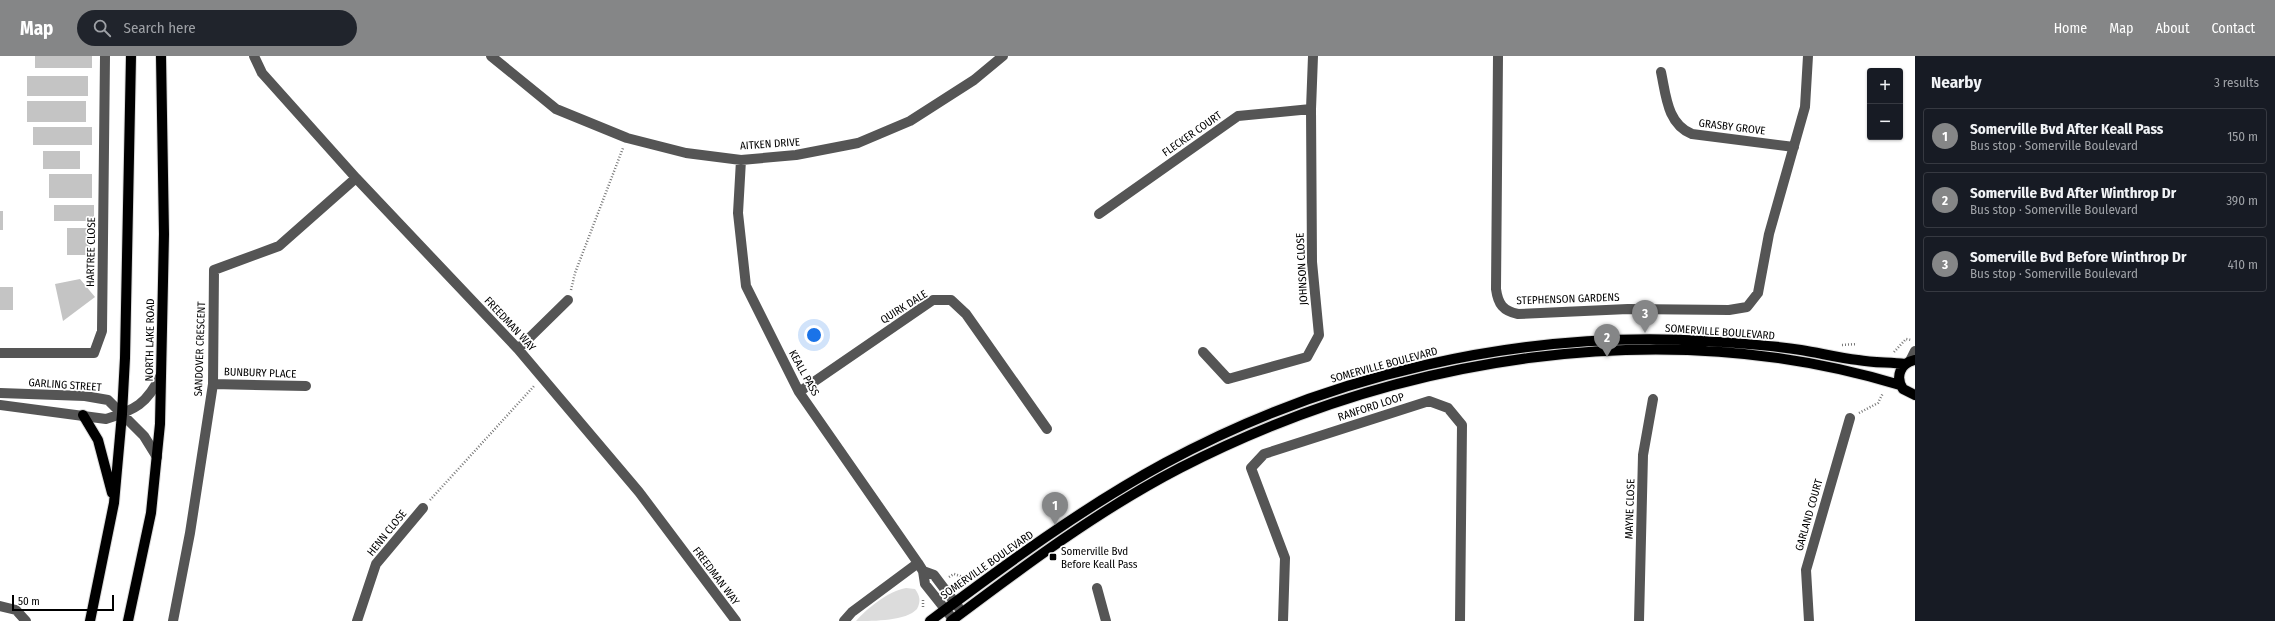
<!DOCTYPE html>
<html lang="en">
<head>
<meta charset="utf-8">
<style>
	:root { --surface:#171b24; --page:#20242c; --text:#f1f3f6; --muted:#9ea1a6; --line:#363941; --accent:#858687 }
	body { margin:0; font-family:"Fira Sans Condensed",sans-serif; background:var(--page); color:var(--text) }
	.controls { position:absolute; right:12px; top:12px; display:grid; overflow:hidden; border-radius:4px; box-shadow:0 1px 3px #0004 }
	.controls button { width:36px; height:36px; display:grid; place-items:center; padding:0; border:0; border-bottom:1px solid var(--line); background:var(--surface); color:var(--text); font:20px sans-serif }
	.scale { position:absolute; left:12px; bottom:10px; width:102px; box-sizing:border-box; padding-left:4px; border:2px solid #000; border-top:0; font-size:11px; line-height:14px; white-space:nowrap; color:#000; -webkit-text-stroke:3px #fff; paint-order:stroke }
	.you { position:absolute; left:814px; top:279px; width:14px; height:14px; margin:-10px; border:3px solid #fff; border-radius:50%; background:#1a73e8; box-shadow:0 0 0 6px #1a73e833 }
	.badge { display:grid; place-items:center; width:26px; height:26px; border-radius:50%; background:var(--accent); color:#fff; font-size:13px; font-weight:700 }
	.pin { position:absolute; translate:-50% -33px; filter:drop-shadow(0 1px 2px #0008) }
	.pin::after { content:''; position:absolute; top:21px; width:14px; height:12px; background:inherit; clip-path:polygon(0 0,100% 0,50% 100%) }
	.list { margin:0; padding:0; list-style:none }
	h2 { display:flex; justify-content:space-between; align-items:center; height:52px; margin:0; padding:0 16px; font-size:17px }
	h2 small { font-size:13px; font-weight:400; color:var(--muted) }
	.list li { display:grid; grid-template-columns:26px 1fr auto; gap:12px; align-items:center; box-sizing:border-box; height:56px; margin:0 8px 8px; padding:0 8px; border:1px solid var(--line); border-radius:4px }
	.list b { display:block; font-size:15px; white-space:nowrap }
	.list p { margin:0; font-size:13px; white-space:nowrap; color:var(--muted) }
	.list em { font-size:13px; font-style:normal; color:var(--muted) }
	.icon { flex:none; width:22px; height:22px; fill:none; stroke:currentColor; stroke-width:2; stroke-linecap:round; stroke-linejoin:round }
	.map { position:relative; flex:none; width:1915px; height:565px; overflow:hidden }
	header { display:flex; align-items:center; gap:24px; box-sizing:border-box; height:56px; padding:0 20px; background:var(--accent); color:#fff }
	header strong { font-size:19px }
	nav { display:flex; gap:22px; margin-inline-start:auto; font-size:14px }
	.search { width:280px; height:36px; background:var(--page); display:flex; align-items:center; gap:10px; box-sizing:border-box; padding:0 14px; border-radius:22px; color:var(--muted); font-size:15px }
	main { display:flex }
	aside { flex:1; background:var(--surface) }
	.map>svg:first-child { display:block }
</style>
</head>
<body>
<header>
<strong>Map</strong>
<div class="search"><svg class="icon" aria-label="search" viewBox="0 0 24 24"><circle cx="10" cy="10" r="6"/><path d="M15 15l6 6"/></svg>Search here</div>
<nav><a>Home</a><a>Map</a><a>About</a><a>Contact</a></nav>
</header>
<main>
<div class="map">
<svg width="1915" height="565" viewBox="0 0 1915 565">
	<rect width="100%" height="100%" fill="#fff"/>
	<path fill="#dcdcdc" d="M906,532L915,533C920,540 921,545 917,553C906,565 875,565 856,565C867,552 889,535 906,532Z"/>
	<path fill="#c4c4c4" d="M35,0H92V12H35Z
		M27,20H88V40H27Z
		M27,45H86V66H27Z
		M33,71H92V89H33Z
		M43,95H80V113H43Z
		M49,118H92V142H49Z
		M54,149H94V165H54Z
		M0,155H3V174H0Z
		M67,172H90V199H67Z
		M80,223L95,241L63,265L55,228Z
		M0,231H13V254H0Z"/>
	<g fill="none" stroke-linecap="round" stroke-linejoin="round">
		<g stroke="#dbdbdb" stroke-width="12">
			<path id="major" d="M1915,304C1900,307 1895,321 1903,333L1915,339
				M83,359L98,384L112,437
				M90,565L114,447L122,358L125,302L131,0
				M128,565L151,457L160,368L164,178L161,0
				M930,565C1005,509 1082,452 1165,407C1329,318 1521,274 1707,285C1738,287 1770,289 1801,294C1820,297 1839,302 1858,304C1874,307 1889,306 1905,308
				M951,565C1024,510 1099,454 1180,412C1398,300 1663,257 1900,329"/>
		</g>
		<path stroke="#777" stroke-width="2.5" stroke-dasharray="1 2" stroke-linecap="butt" d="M571,234L575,217L623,92
			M1842,289L1857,288
			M1894,296L1906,283L1911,284
			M1859,357L1878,347L1883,337
			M430,444L535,329
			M949,521L954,518L970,523
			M923,544V551"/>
		<path stroke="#555" stroke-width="10" d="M254,0L262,17L356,122L518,293L639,436L736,565
			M491,0L556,53L627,82L686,97L741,104L796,99L858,87L910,65L974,24L1003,0
			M1498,0L1496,233C1498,248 1503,255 1518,258L1628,253L1729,254L1747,251L1758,237L1769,178L1805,51L1808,0
			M1661,16C1666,39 1667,68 1692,78L1794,91
			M741,104L738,157L746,230L799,336L918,507L923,515L925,528L953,563
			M1099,158L1238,60L1311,53
			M518,293L568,244
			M1203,296L1228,323L1307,301L1319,279L1312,206L1311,53L1313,0
			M0,297H94L102,275L105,0
			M1910,305L1915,295
			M213,328L306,330
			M799,336L933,244H951L966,258L1047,373
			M0,337L85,340L108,344L144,380L157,401
			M0,349L106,363C135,354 147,348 161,319
			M923,515L934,519L962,556
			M1097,532L1106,565
			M0,550L16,554L26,565
			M173,565L190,477L213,328L214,214L279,190L356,122
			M357,565L376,508L423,452
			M844,565L852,556L918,507
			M1283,565L1285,502L1251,412L1264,398L1429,345L1448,352L1462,369L1460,565
			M1639,565L1643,399L1653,343
			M1809,565L1806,514L1850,362"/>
		<use href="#major" stroke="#000" stroke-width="10"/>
	</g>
	<rect fill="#000" stroke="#fff" stroke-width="1.5" x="1049" y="497" width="8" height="8" rx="2"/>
	<g text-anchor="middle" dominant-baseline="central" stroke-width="3.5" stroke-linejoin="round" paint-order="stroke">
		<g font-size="11" fill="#000" stroke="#fff">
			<text transform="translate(1732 71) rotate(7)">GRASBY GROVE</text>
			<text transform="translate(1192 78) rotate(-35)">FLECKER COURT</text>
			<text transform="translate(770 88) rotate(-4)">AITKEN DRIVE</text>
			<text transform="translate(91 196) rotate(-89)">HARTREE CLOSE</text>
			<text transform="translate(1302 213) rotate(-93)">JOHNSON CLOSE</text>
			<text transform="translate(1568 243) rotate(-2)">STEPHENSON GARDENS</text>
			<text transform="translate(904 251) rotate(-32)">QUIRK DALE</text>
			<text transform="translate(510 268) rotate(47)">FREEDMAN WAY</text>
			<text transform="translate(1720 276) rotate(4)">SOMERVILLE BOULEVARD</text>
			<text transform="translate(150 284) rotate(-89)">NORTH LAKE ROAD</text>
			<text transform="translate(200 293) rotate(-88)">SANDOVER CRESCENT</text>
			<text transform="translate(1384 309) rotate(-15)">SOMERVILLE BOULEVARD</text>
			<text transform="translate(260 317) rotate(2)">BUNBURY PLACE</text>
			<text transform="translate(804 317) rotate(61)">KEALL PASS</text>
			<text transform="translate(65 329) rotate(4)">GARLING STREET</text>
			<text transform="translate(1371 351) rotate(-18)">RANFORD LOOP</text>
			<text transform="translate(1630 453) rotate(-88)">MAYNE CLOSE</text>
			<text transform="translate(1809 459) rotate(-74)">GARLAND COURT</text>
			<text transform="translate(387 477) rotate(-51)">HENN CLOSE</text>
			<text transform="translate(987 509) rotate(-35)">SOMERVILLE BOULEVARD</text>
			<text transform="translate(716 520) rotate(53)">FREEDMAN WAY</text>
		</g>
		<g font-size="11" fill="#000" stroke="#fff" text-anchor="start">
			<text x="1061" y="495">Somerville Bvd<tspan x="1061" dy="13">Before Keall Pass</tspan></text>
		</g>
	</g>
</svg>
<div class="controls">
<button>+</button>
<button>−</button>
</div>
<div class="scale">50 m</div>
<div class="you"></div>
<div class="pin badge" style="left:1055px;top:469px">1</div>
<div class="pin badge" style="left:1607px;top:301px">2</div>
<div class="pin badge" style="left:1645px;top:277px">3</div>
</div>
<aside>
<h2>Nearby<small>3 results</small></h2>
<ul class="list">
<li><span class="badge">1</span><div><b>Somerville Bvd After Keall Pass</b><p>Bus stop · Somerville Boulevard</p></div><em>150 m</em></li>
<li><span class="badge">2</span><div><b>Somerville Bvd After Winthrop Dr</b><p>Bus stop · Somerville Boulevard</p></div><em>390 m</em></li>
<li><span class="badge">3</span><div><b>Somerville Bvd Before Winthrop Dr</b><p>Bus stop · Somerville Boulevard</p></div><em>410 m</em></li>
</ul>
</aside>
</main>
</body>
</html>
